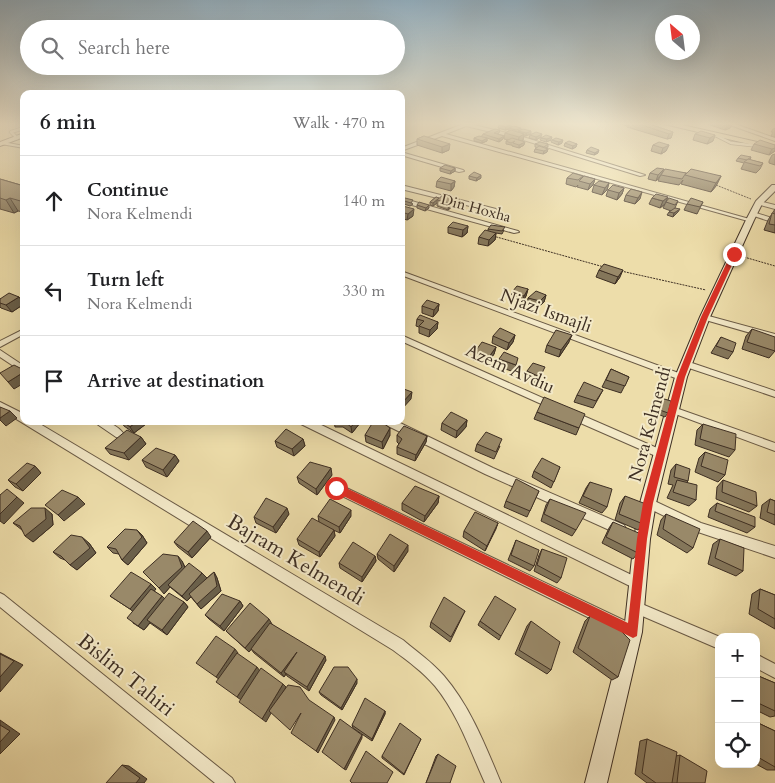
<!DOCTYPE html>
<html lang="en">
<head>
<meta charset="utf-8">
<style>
	:root { --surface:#fff; --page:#f2f2f2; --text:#202124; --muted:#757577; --line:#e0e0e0 }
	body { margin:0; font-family:Cardo,serif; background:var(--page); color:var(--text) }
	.controls { position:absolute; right:15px; bottom:15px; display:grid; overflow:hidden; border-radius:10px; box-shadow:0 5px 20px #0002 }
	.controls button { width:45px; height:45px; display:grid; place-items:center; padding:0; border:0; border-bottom:1px solid var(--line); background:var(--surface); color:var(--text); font:25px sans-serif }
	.compass { position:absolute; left:655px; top:15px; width:45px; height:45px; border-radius:50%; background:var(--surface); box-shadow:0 5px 20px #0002; rotate:332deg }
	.stop { position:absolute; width:15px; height:15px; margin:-11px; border:4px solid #d93025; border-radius:50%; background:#fff }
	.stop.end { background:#d93025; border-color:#fff; box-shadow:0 1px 5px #0008 }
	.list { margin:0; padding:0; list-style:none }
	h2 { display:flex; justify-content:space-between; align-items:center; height:65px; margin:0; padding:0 20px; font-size:21px }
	h2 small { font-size:16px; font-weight:400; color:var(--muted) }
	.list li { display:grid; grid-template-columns:32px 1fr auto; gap:15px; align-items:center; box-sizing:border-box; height:90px; padding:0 20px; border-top:1px solid var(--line) }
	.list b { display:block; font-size:19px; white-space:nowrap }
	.list p { margin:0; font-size:16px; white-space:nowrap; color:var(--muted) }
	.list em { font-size:16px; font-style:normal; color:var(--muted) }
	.icon { flex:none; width:28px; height:28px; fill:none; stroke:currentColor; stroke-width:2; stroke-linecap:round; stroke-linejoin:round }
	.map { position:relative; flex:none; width:775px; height:783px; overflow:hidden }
	.search { position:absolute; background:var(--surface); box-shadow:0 5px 20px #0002; left:20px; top:20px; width:385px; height:55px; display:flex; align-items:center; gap:12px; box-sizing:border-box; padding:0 18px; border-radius:28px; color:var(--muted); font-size:19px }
	.panel { position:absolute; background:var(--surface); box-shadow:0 5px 20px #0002; left:20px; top:90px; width:385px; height:335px; border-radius:10px }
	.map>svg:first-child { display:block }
</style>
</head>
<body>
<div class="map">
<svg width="775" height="783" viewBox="0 0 775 783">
	<rect width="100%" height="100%" fill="#edddaa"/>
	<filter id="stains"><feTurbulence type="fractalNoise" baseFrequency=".004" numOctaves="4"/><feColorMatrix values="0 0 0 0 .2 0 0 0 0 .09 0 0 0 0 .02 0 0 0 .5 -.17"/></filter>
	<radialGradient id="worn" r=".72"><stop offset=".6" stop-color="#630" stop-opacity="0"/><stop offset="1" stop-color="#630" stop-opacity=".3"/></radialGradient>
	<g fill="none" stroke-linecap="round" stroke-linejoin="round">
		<g stroke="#6a5a45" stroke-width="4">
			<path id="lane" d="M715,135L731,143L759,146
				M17,138L11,132L24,128"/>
		</g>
		<g stroke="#6a5a45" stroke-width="2">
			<path id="street" d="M463,124H470L523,137L645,175L640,176L520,139L466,126L446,134L753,220L748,221L442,136L401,151V148Z
				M727,124H735L775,138V141Z
				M3,142L24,146V148L1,144V143Z
				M401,152L463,170L464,171L459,172L401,155Z
				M401,185L496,209L497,210L494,212L401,189Z
				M401,198L518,231L519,232L514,233L401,202Z
				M759,201L775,205V209L757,204L756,203Z
				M753,212L775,219V223L751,215V213Z
				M401,271L684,375L685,377L681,380L678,379L401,275Z
				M702,315H705L775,334V340L702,319L701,317Z
				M24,329V334L0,347V341Z
				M401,335L554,403L555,405L554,407H548L401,341Z
				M0,350L24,366V373L0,357Z
				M686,361L775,391V397L683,366L682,364L683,362Z
				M0,402L24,414V421H35L403,640C417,652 432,662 444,676C470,706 486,747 501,783H485C470,750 458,714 435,686C423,672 408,661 393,650L0,409Z
				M673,407L775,443V451L670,412L668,410L670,408Z
				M572,411L664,451L666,454L664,457L661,458L658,457L569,418L567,415L569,412Z
				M96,421C107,421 116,424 124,434L122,437L119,438L116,437L97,424Z
				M300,421H313L642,580L644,584L642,588L638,590L634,588L301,424Z
				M383,421H396L493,468L624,525L626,529L624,533L620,534L616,533L485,474L384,424Z
				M336,483L638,627L639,632L638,637L633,638L628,637L332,491L331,488L332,485Z
				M648,498L701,523L775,546V558L695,531L644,506L643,503L644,500Z
				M0,593L4,595L232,778L235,783H215L0,607Z
				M637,602L720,637L719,649L633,612L631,608L633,604Z
				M756,654L775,664V678L756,668Z"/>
		</g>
		<g stroke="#3e2f23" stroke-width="2">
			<path id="secondary" d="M24,133V137L0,146V142Z
				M772,185H775V191L762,204L754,220L710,317L687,377L656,503L650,539L642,632L607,783H585L624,632L634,539L640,503L675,377L700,317L746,220L756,201Z"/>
		</g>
		<g stroke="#3e2f23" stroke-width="2">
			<path id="primary" d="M664,124H678L775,146V150Z"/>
		</g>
		<path stroke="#3e2f23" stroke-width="1" stroke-dasharray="2 1" stroke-linecap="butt" d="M716,185L751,199
			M493,236L604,267
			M744,257L775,266
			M621,271L706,290"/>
		<use href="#lane" stroke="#f3e9c8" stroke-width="2.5"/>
		<use href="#street" fill="#f3e9c8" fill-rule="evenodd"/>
		<use href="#secondary" fill="#f3e9c8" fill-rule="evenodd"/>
		<use href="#primary" fill="#edddaa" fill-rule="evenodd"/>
	</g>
	<path fill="#84765a" stroke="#3e2f23" d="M621,124H649L673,132L671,138L667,139L627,127V126Z
		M732,124L730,128L725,130L710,125Z
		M499,125L521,128V130L531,131L526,136H524L523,140L521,141L524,145L519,148L512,146V145H511L506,144V141L508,140L504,139L505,133L509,131V129L505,130L498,128Z
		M775,128V137L771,136L773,132H771L773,129Z
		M500,130L499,133L497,134L503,139L499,142L487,138V141L482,143L474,141V138L482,136L483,134Z
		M695,134L715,135L713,141L707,144L693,140Z
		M530,135L541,137L536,140L529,138Z
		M424,136L449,150L442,153L417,145V139Z
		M541,138L551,140L546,142L540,140Z
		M552,140L562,143L558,145L551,142Z
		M565,143L577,144L576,147L572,149L564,146Z
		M535,144H548V147L545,148L548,149L547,152L543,154L534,152L535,149L537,148L535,147Z
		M754,144L775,145V151L769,155L751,150Z
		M653,145H669L666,151L661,154L651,151Z
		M587,150L598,153L594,155L586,153Z
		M775,154V165L769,163V161L772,155Z
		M751,157L750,160L763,163L760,169L756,173L741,169L744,163L736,161L738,158Z
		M440,168H455V171L450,174L440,171Z
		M650,173H686L721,176L716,186L711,192L681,184L683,180L679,185L658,181L660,176L656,181L648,179Z
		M469,176L481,178L476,181L469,179Z
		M567,178H582L595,179L593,185L588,190L577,187L578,185L576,187L566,184Z
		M0,179L24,186V212L18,211L14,213L0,209Z
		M437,181H455L454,187L451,191L436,187Z
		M609,183L607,190L602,195L592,192L594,185Z
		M624,188L622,194L617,200L606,196L608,190Z
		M631,189L640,199L635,204L624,201L626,195Z
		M401,197L413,204L410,206L401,203Z
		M436,197L454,205L448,210L437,206V203L433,206L430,205V202Z
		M652,198L666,202L678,201L675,208L678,212L673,217L667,215L669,212L671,211L663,208L665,204L660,208L649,204Z
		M703,202L697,214L684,210L687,204Z
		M417,205L429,208L425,211L417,208Z
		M401,207L413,216L407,220L401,218Z
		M775,209V233L764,230L768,220Z
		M468,226L467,233L462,237L448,233V227Z
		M488,229L504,230L502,234L496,233L495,240L488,246L478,244L479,237L488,231Z
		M599,270L620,277L615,284L596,277Z
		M528,289L526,296L522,303L510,299L512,292Z
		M546,295L544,302L538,308L527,305L528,298Z
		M19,297L24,304L12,312L1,308L0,307V299Z
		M439,304L438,311L433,317L422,313V306Z
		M417,319L438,322L437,329L429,337L419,333V327L416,326Z
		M752,329L775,351L769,358L742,349L746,336Z
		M515,335L513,342L507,350L492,343L493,336Z
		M721,337L733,352L728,359L711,353Z
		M569,342L559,357L545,352L547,345Z
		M496,347L494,354L487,364L473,360L474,353Z
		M499,359L516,365L514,372L497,366Z
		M611,369L629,377L621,393L602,387Z
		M527,371L543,374L538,384L525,378Z
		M603,390L593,408L574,402L577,395Z
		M661,398L668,413L665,417L655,413L659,401Z
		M537,412L579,428L576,435L534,419Z
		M467,420L466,427L456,438L441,430L442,423Z
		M121,421H150L134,433L124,426Z
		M334,421H360V423L352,433L343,427H335Z
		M703,424L735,450L729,457L695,445L697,430Z
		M365,435H390L383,449L366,442Z
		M397,435L427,436L426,442L415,461L397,454V447L399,444L397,442Z
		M141,437L146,444L129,460L110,454L105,448Z
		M303,439L305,446L294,456L277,447L275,441Z
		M477,444L500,446L494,459L475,451Z
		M705,452L725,475L718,482L695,472L699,458Z
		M175,455L179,461L167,477L146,467L142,460Z
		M676,464L688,481L687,482L696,500L689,506L667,498L673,485L668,484L671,470Z
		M35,466L41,473L23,491L15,487L8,480Z
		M560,467L551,488L532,477L534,471Z
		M332,475L317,495L299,483L297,477Z
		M723,480L757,506L749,512L716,499L717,487Z
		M590,482L607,507L602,513L579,503L586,488Z
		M539,491L527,517L504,507L506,501Z
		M439,496L438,503L424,522L402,510V503Z
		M625,496L643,524L638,530L615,520L620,503Z
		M550,499L576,530L572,536L541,521L546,505Z
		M770,499L775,501V525L760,518L762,505Z
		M717,503L755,527L747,533L708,517L710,509Z
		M52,514L53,525L33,542L22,530L13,523Z
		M289,514L276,533L256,523L254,517Z
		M666,514L693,548L687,553L657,535L661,520Z
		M318,516H351L340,533L329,528L334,530L335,536L320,557L299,545L297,539L319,522Z
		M613,522L638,553L633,559L602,543L609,528Z
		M498,523L485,551L463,537L464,531Z
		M137,530L142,535L147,543L128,565L122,560L119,554L113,553L107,547Z
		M211,537L192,558L178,547L174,542Z
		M720,539L743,571L736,576L708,564L713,544Z
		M516,540L534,566L530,571L508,560Z
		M89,543L96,553L77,570L65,560L60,558L53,552Z
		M542,549L561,578L557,583L534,571L539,555Z
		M408,551L394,572L378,559L377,554Z
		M375,556L376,561L362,582L340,568L339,563Z
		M182,561L185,567L202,573L207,578L214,572L217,578L221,591L201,609L191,597L187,601L170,587L164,594Z
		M156,589L154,591L165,599L184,602L188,607L167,635L150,623L144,630L133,623V611L110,596Z
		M760,589L775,595V629L749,614L752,594Z
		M240,601L243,606L224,631L209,619L205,615Z
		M465,611L450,642L430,627L431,622Z
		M590,616L618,677L612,680L573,652L585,621Z
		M480,621L501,636L499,640L478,625Z
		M531,621L551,670L547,674L515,654L527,626Z
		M271,624L326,660L309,691L287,676L286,674L284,677L254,653L251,649L249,652L226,631L272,624Z
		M756,675L775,683V716L770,717L756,710Z
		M357,683L342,710L321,695L319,692Z
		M385,711V714L372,741L353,728L352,725Z
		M756,722L775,731V770H767L756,764Z
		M421,739L404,775L382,758V756Z
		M647,739L676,756L680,755L705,783H647L635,774L640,741Z
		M438,754L450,783H426L436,756Z"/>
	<path fill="#6b604a" stroke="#3e2f23" d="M728,124H732L730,128L725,130Z
		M511,125V128H509V129L505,130L506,127Z
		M531,131V134L526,136V133Z
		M673,132L671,138L667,139L669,134Z
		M524,134L523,140L518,143L519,137Z
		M542,134L541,137L536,140V137Z
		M715,135L713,141L707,144L710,138Z
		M504,136L503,139L499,142V139Z
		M552,137L551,140L546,142L547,139Z
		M487,138V141L482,143V141Z
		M563,140L562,143L558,145L559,142Z
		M525,142L524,145L519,148V145Z
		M450,144L449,150L442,153V147Z
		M577,144L576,147L572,149L573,146Z
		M669,145L666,151L661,154L663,148Z
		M775,148V151L769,155L772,149Z
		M548,149L547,152L543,154L544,151Z
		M599,150L598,153L594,155L595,153Z
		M455,168V171L450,174L451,171Z
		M664,169L661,175L656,181L658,175Z
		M481,175V178L476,181L477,178Z
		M721,176L716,186L711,192L716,183Z
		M595,179L593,185L588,190L590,184Z
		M455,181L454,187L451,191V184Z
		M609,183L607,190L602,195L605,188Z
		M624,188L622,194L617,200L619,193Z
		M642,192L640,199L635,204L638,198Z
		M668,197L665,204L660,208L663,201Z
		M10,198L18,211L14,213L6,200Z
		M454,198V205L448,210L449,203Z
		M437,200V203L433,206V203Z
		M429,205V208L425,211L426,208Z
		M414,209L413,216L407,220L408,214Z
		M680,209L678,212L673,217L674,213Z
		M468,226L467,233L462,237L463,230Z
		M496,233L495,240L488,246L489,240Z
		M623,270L620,277L615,284L618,277Z
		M528,289L526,296L522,303L524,296Z
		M546,295L544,302L538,308L540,301Z
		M19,297L24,304L12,312L6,305Z
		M439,304L438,311L433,317L434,310Z
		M438,322L437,329L429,337L430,330Z
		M515,335L513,342L507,350L509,343Z
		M572,335L569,342L559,357L561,350Z
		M496,347L494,354L487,364L489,357Z
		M24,372V383L14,389L8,382Z
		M412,392L411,399L401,410V404Z
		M10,411L17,418L6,426L0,420V418Z
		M467,420L466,427L456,438L457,431Z
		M137,421H150L134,433L130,427Z
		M356,421H360V423L352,433L351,427Z
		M390,428V435L383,449L382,442Z
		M427,436L426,442L415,461L416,455Z
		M141,437L146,444L129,460L124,453Z
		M303,439L305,446L294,456L292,449Z
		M175,455L179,461L167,477L163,470Z
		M35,466L41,473L23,491L16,484Z
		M331,468L332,475L317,495L316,489Z
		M439,496L438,503L424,522L425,516Z
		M17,497L24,503L4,524L0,521V514Z
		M78,497L85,504L64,521L58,515Z
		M45,508L52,514L53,525L33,542L25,536Z
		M287,508L289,514L276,533L273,527Z
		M351,510V516L340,533L339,527Z
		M498,523L496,529L485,551L487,546Z
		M137,530L142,535L147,543L128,565L122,560Z
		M334,530L335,536L320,557L319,552Z
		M207,531L211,537L192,558L188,552Z
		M82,537L89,543L96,553L77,570L70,565Z
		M408,545V551L394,572V566Z
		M178,556L182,561L187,572L168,585L170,587L164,594L159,588Z
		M375,556L376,561L362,582V577Z
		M214,572L217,578L221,591L201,609L197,604Z
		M202,573L207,578L187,601L182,596Z
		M151,584L156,589L136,614L130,609Z
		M162,596L167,601L144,630L138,626Z
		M240,601L243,606L224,631L220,626Z
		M184,602L188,607L167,635L162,630Z
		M269,619L272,624L249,652L245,648Z
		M235,649L238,653L220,680L216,677Z
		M297,652L284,672L286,674L284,677L281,673Z
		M0,653L23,665L0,692Z
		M325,656L326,660L309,691L307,687Z
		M257,667L260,671L241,700L237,697Z
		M357,679V683L342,710L341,708Z
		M283,684L286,687L266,722L262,719Z
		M385,711V714L372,741V739Z
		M334,717L335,720L318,753L316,751Z
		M0,720L20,734L0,754Z
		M362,735V738L346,770L344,769Z
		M122,765L129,766L147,779L144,783H136Z"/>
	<path fill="#998969" stroke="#3e2f23" d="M501,124H509L511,125L506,127L499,125Z
		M639,124H649L673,132L669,134Z
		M514,126L521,128L516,130L509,128Z
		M495,129L500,130L494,133L504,136L499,139L483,134Z
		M523,129L531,131L526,133L518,131Z
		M511,130L524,134L519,137L505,133Z
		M701,131L715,135L710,138L695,134Z
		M536,132L542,134L536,137L530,135Z
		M546,135L552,137L547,139L541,138Z
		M424,136L450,144L442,147L417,139Z
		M479,136L487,138L482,141L474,138Z
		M512,138L525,142L519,145L513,143L515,141L511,143L506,141Z
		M556,138L563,140L559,142L552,140Z
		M760,140L775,145V148L772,149L754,144Z
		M569,141L577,144L573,146L565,143Z
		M540,142L548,144L544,147L535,144Z
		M659,142L669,145L663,148L653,145Z
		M539,146L548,149L544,151L535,149Z
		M591,147L599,150L595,153L587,150Z
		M741,155L751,157L747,160L738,158Z
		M748,159L763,163L760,166L744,162Z
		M445,165L455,168L451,171L440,168Z
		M657,168L664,169L658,175L650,173Z
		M665,169L686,173L682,179L661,175Z
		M691,169L721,176L716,183L685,175Z
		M474,172L481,175L477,178L469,176Z
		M573,173L583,176L578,180L567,178Z
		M584,176L595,179L590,184L579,181Z
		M441,177L455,181L451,184L437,181Z
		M0,179L24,186V202L10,198L6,200L0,198Z
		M599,181L609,183L605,188L594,185Z
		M613,185L624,188L619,193L608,190Z
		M631,189L642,192L638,198L626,195Z
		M656,194L668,197L663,201L652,198Z
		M443,195L454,198L449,203L437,200Z
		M401,197L413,200L411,203L401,200Z
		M436,197L439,198L433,203L430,202Z
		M669,198L678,201L675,205L666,202Z
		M691,198L703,202L700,207L687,204Z
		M419,202L429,205L426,208L417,205Z
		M403,206L414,209L408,214L401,212V207Z
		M675,208L680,209L674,213L669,212Z
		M772,213L775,214V225L769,224Z
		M453,222L468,226L463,230L448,227Z
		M491,225L505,227L502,231L488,229Z
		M485,230L496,233L489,240L479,237Z
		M604,264L623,270L618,277L599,270Z
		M517,286L528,289L524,296L512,292Z
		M536,291L546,295L540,301L528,298Z
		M9,293L19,297L6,305L0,303V299Z
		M427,300L439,304L434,310L422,306Z
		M420,315L438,322L430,330L419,326L424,321L417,319Z
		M500,328L515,335L509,343L493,336Z
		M752,329L775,337V351L747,342Z
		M556,330L572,335L561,350L547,345Z
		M721,337L736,343L733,352L716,346Z
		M482,342L496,347L489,357L474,353Z
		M504,352L518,358L516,365L499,359Z
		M533,363L545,367L540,377L527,371Z
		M14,365L24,370V372L8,382L0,373Z
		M611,369L629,377L625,386L606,380Z
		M584,382L603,390L596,401L577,395Z
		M401,388L412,392L401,404Z
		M544,397L585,414L579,428L537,412Z
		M661,398L671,401L668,413L657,409Z
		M0,407L10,411L0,418Z
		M451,412L467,420L457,431L442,423Z
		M122,421H137L130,427Z
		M344,421H356L351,427Z
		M373,422L383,423L390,428L382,442L365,435Z
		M703,424L736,434L735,450L700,439Z
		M404,426L427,436L416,455L397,447L402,439L397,435Z
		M286,429L303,439L292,449L275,441Z
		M127,430L141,437L124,453L105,448Z
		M486,432L502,439L496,452L477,444Z
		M156,448L175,455L163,470L142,460Z
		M705,452L728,460L725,475L701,466Z
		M542,458L560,467L554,482L534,471Z
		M310,462L331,468L316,489L297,477Z
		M27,463L35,466L16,484L8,480Z
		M676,464L690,469L688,481L674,477Z
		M516,479L539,491L530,511L506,501Z
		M677,480L697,485L696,500L673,492Z
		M723,480L756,492L757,506L722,492Z
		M590,482L612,489L607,507L583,496Z
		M415,486L439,496L425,516L402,503Z
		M7,489L17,497L0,514V495Z
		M62,490L78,497L58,515L45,505Z
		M625,496L646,504L643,524L619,514Z
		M266,498L287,508L273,527L254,517Z
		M330,499L351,510L339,527L318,516Z
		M550,499L586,513L576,530L544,514Z
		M770,499L775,501V515L767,512Z
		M717,503L755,517V527L715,511Z
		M31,508H45L46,519L25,536L20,526L13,523Z
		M475,512L498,523L487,546L464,531Z
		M666,514L700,529L693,548L663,529Z
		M312,518L334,530L319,552L297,539Z
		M193,521L207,531L188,552L174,542Z
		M613,522L641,534L638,553L606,537Z
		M125,529L137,530L142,537L122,560L116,549L107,547Z
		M390,534L408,545L394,566L377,554Z
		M71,535L82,537L90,548L70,565L61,556L53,552Z
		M720,539L744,548L743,571L715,558Z
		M516,540L539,550L534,566L511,555Z
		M353,542L375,556L362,577L339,563Z
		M542,549L567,558L561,578L537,565Z
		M163,554L178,556L182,567L159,588L143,572Z
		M189,563L202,573L182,596L168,585Z
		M131,572L151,584L130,609L110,596Z
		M214,572L217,586L197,604L189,594Z
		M151,589L162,596L138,626L127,618Z
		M760,589L775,595V619L758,609Z
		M169,593L184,602L162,630L147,620Z
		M222,594L240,601L220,626L205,615Z
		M495,596L516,609L501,636L480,621Z
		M444,597L465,611L451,637L431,622Z
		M250,603L269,619L245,648L226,631Z
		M590,616L614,624L630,640L618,677L578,648Z
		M531,621L560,642L551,670L519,650Z
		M270,623L325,656L307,687L284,672L297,652L281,673L251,649Z
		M216,636L235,649L216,677L196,663Z
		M237,653L257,667L237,697L216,682Z
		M0,654L14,661L0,677Z
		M334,667H348L357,679L341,708L319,692Z
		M261,668L283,684L262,719L239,702Z
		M756,675L775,683V711L756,702Z
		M288,685L300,687L309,700L334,717L316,751L291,733L301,713L290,730L269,711Z
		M365,698L385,711L372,739L352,725Z
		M340,719L362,735L344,769L322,752Z
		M756,722L775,731V767L756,756Z
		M400,723L421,739L404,774L382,756Z
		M0,725L10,731L0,742Z
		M647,739L677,752L672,783H656L642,773Z
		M366,751L393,772L387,783H352L350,781Z
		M438,754L456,766L450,783H426Z
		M680,755L707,771L705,783H677Z
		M122,765L140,778L136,783H106Z"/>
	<linearGradient id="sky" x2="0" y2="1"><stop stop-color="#92adbd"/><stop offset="0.53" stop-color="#f7f0d9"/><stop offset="1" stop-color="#f7f0d9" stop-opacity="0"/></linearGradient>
	<rect width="775" height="234" fill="url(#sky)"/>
	<path fill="#d93025" d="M734,252L737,254L708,317L685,377L653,503L647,539L637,636L633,638L629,636L333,491V485H340L628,623L637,539L643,503L677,377L701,317L731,254Z"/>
	<g text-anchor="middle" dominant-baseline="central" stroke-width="4" stroke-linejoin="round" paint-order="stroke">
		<g font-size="15" fill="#3e2f23" stroke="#f3e9c8">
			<text transform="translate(476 208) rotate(15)">Din Hoxha</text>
		</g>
		<g font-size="18" fill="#3e2f23" stroke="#f3e9c8">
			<text transform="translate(546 311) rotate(20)">Njazi Ismajli</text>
			<text transform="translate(510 369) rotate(24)">Azem Avdiu</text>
			<text transform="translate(650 424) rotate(-75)">Nora Kelmendi</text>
		</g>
		<g font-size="21" fill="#3e2f23" stroke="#f3e9c8">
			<text transform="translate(296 560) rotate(31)">Bajram Kelmendi</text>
			<text transform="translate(126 675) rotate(39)">Bislim Tahiri</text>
		</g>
	</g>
	<rect width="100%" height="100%" filter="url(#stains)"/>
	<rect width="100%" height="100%" fill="url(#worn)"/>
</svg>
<div class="controls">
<button>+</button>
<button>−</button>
<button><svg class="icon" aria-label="locate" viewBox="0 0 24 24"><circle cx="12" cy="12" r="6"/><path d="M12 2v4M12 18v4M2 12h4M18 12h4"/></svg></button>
</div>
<svg class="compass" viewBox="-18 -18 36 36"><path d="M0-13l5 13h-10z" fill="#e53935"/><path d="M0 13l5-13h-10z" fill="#757577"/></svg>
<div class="stop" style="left:336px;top:488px"></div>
<div class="stop end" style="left:734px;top:254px"></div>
<div class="search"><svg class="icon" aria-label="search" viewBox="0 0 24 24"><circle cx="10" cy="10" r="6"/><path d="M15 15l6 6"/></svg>Search here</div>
<section class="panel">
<h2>6 min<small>Walk · 470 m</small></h2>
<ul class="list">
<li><svg class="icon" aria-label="ahead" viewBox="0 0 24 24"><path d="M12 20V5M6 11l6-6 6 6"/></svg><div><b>Continue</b><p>Nora Kelmendi</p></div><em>140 m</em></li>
<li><svg class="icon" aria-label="left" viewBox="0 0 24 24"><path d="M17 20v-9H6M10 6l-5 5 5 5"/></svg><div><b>Turn left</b><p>Nora Kelmendi</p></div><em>330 m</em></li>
<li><svg class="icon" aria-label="arrive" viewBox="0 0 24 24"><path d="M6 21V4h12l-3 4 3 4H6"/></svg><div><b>Arrive at destination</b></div></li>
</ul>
</section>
</div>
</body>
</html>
